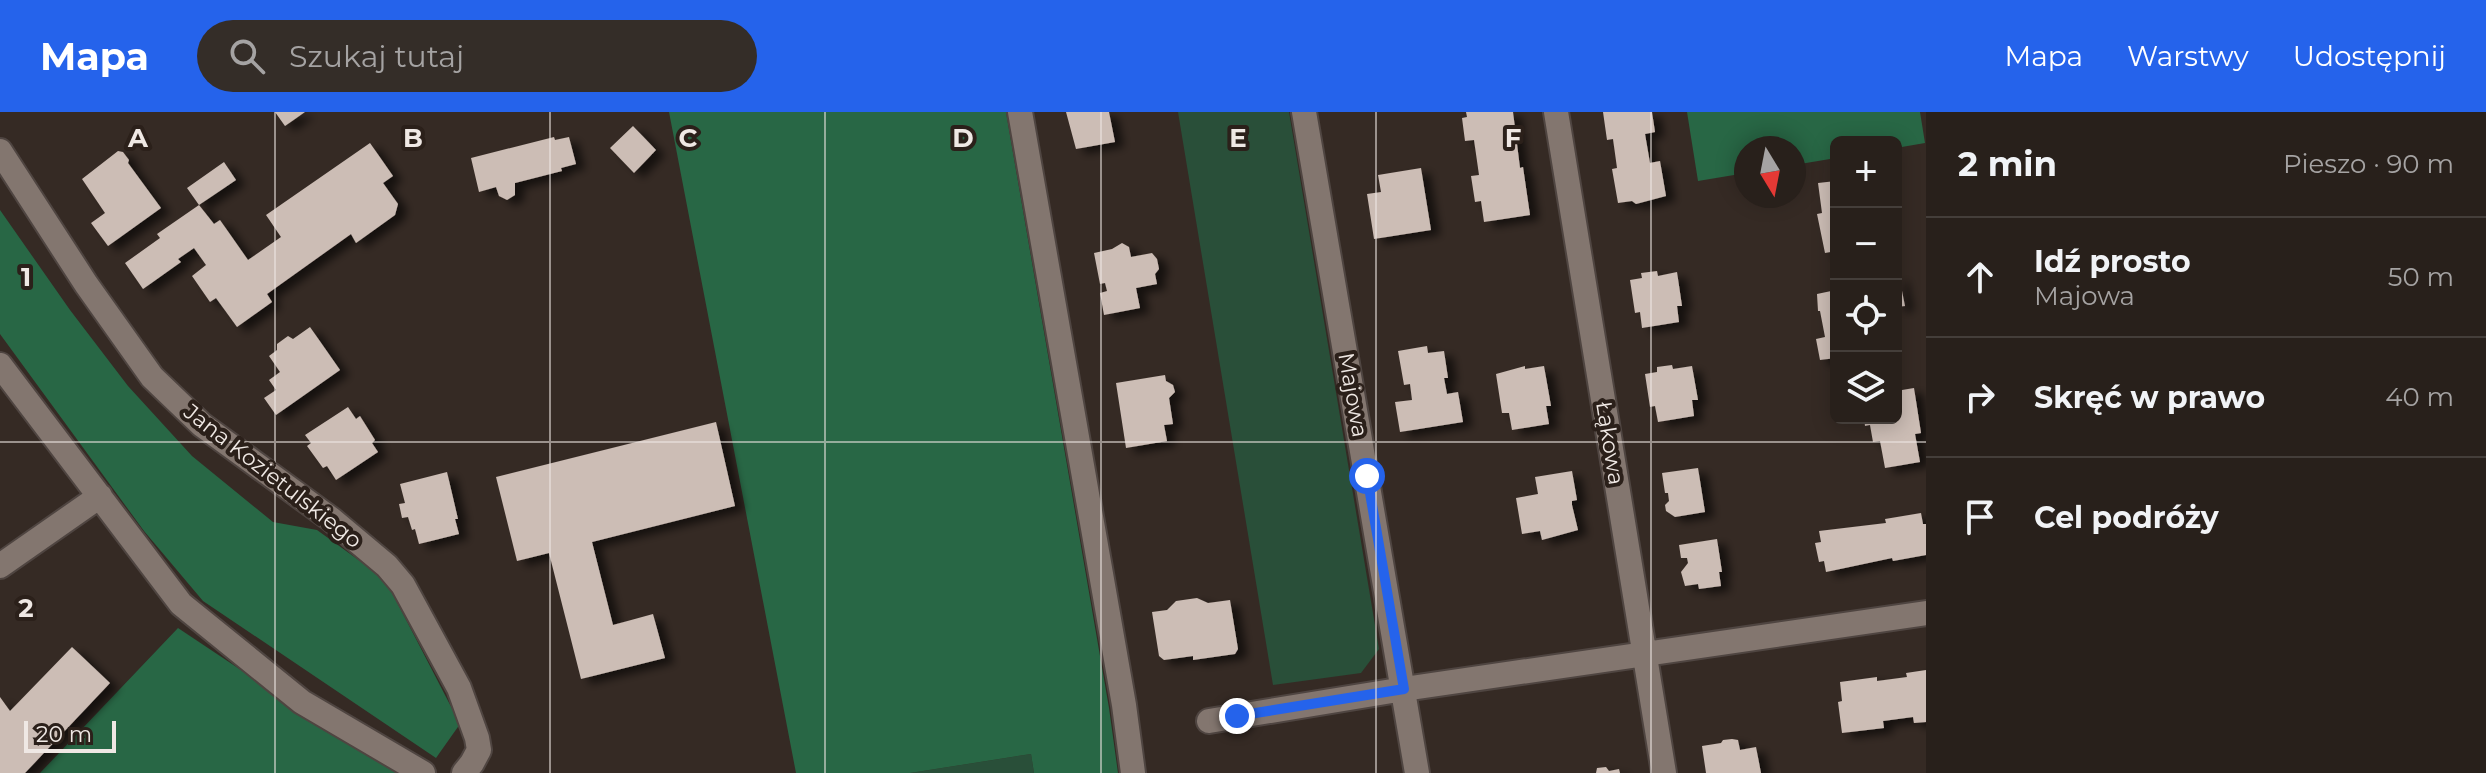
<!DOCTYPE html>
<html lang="pl">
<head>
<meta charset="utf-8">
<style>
	:root { --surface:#28201b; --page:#342d28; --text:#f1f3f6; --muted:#a5a3a3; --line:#443e3a; --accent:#2563eb }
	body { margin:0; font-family:Montserrat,sans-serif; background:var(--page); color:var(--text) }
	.controls { position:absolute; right:24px; top:24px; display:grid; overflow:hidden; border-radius:12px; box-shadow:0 4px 20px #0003 }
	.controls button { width:72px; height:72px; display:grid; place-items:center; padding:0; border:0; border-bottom:2px solid var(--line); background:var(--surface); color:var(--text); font:40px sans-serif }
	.compass { position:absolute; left:1734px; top:24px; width:72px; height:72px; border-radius:50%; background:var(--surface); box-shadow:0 4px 20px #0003; rotate:170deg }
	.scale { position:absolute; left:24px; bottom:20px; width:92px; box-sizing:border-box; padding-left:8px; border:4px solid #efe8e4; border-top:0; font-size:22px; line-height:28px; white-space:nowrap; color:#efe8e4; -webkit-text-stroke:6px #2b201a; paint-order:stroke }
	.stop { position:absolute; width:24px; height:24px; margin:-18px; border:6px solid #2563eb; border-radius:50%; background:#fff }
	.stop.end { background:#2563eb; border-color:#fff; box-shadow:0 2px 8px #0008 }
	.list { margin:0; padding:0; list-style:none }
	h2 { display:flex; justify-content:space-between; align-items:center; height:104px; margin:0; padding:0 32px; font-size:34px }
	h2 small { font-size:26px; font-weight:400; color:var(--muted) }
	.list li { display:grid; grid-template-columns:52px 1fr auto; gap:24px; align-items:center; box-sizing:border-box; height:120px; padding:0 32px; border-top:2px solid var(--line) }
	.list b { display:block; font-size:30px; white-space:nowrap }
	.list p { margin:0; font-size:26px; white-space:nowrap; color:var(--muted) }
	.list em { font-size:26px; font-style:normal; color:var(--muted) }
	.icon { flex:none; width:44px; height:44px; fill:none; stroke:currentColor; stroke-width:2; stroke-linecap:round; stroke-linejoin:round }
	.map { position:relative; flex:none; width:1926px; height:661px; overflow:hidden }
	header { display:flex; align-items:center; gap:48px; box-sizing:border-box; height:112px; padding:0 40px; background:var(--accent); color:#fff }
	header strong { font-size:38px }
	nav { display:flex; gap:44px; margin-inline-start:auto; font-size:28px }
	.search { width:560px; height:72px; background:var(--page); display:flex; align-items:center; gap:20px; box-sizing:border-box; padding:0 28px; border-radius:44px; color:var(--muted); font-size:30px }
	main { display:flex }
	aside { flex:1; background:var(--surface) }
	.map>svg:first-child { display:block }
</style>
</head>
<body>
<header>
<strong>Mapa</strong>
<div class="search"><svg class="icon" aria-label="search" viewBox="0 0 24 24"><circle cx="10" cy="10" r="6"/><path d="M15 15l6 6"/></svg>Szukaj tutaj</div>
<nav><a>Mapa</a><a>Warstwy</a><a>Udostępnij</a></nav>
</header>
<main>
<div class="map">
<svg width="1926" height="661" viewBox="0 0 1926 661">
	<defs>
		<filter id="shadow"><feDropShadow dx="9" dy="5" stdDeviation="4" flood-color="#0009"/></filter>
	</defs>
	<rect width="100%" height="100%" fill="#352a24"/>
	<path fill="#294f39" d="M1178,0H1289L1379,537L1361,561L1273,573Z
		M1031,642L1034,661H910Z"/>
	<path fill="#286745" d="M669,0H1006L1109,596L1118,661H1034L1031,642L910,661H796Z
		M1687,0H1920L1925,31L1896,36V30H1836V46L1794,53V36H1746V61L1698,69Z
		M0,98L70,198L128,274L192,344L273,410L317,418L385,467L460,612L436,646L203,489L144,419L0,222Z
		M178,516L396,661H40Z"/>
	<path fill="#ccbdb5" filter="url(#shadow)" d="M275,0H305L285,14Z
		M1066,0H1109L1115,30L1076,37Z
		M1466,0H1513L1520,56L1523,55L1530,103L1484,110L1481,89L1475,90L1471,64L1479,63L1474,28L1465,29L1462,6L1467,5Z
		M1603,0H1652L1655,20L1645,22L1650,51L1660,49L1666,84L1636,92L1632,89L1618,91L1612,57L1617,56L1613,27L1607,28Z
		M633,14L656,38L634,61L610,36Z
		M554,25L555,28L569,25L576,52L561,56L562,59L515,71V83L507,88L499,84L496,75L479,80L471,46Z
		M370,31L393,64L383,71L398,92L395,103L356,131L351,122L267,182L272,190L237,215L216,186L210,190L192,164L206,153L194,136L178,147L181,150L143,177L125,151L160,126L157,122L199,93L214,112L220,108L248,148L281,125L266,103Z
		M118,39L123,40L129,48L128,51L161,96L108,134L91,111L105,101L82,67Z
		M224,50L236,68L199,93L187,76Z
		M1421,56L1431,118L1374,127L1367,82L1381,80L1378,63Z
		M1836,69V139L1825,141L1817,102L1822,101L1818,71Z
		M1122,131L1129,135L1131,145L1152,141L1157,147L1159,157L1155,162L1157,172L1136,176L1140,196L1104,203L1100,181L1107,179L1105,171L1100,172L1094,141L1112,137Z
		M1657,159L1658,164L1677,160L1682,194H1677L1679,210L1642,216L1640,200L1635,201L1630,168L1642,166L1641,161Z
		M1899,164L1905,194L1896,195V165Z
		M1836,178V246L1820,248L1816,227L1825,225L1820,199H1818L1817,182Z
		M310,215L340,258L276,303L264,286L276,278L269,268L280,260L269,244L277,238V232L288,224L293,227Z
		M1427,234L1428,241L1444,239L1448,266H1444L1447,282L1458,280L1463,310L1400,320L1395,290L1412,288L1410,272L1404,273L1398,239Z
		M1672,253L1673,257L1692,254L1698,288H1692L1694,304L1658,310L1655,294L1650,295L1645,262L1657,260V255Z
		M1525,254V257L1544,254L1551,294H1546L1549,312L1512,318L1509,301H1502L1496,262Z
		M1165,263L1166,269L1173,273L1175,280L1169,286L1173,312L1164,313L1167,329L1126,336L1116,271Z
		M1914,276L1921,321L1915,322L1920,350L1885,356L1880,329L1873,330L1870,313L1865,314L1864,306H1896V279Z
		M348,295L356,307L360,304L375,328L372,331L378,340L336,368L327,354L323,356L307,334L311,331L305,323Z
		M716,310L735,394L592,430L613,513L653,502L665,546L581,567L549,441L517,449L496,365Z
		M1698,356L1705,400L1675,405L1666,399L1665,393L1669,389L1668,381H1665L1662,361Z
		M1572,359L1577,388L1572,389V393L1578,418L1542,428L1540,419L1522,422L1516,386L1538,382L1535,365Z
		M447,360L458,407H455L459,422L419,432L415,417L412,418L408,405L402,406L399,392L405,391L400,372Z
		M1921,401L1923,412H1926V443L1893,449L1892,446L1826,460L1824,449L1819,450L1815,431L1821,430L1819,419L1886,411L1885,407Z
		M1717,427L1722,460H1719L1721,474L1699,477L1698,472L1685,474L1681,460L1688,451L1687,446H1681L1679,433Z
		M1197,486L1208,491L1230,488L1238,537L1235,542L1193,548V544L1164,548L1159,544L1152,500L1167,498L1176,489Z
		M72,535L110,571L25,661H0V585L10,599Z
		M1926,558V610L1914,611L1913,605L1883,609L1884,616L1842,621L1838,590L1842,589L1840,570L1877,565V569L1907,565L1906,561Z
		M1732,627L1738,628L1740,638L1756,635L1761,661H1706L1702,634L1721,631L1723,628Z
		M1606,655L1609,659L1619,657L1620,661H1596L1597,656Z"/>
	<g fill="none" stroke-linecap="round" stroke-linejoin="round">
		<g stroke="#4f4541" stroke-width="28">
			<path id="street" d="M1020,0L1124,593L1133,661
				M1304,0L1417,661
				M1556,0L1664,661
				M0,39L86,172L152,265L202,313L331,407L387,454L403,473L459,576L477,626L479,638L472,651L464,661
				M0,253L181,492L302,590L423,661
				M0,454L100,384
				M1209,609L1404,577L1926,501"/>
		</g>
		<use href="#street" stroke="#83766f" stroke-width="24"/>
	</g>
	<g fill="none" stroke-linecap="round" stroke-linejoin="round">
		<path stroke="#2563eb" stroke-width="10" d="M1237,604L1404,577L1367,364"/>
	</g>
	<path fill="none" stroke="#efe8e4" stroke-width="2" stroke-opacity="0.55" d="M275,0V661M550,0V661M825,0V661M1101,0V661M1376,0V661M1651,0V661M0,330H1926"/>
	<g text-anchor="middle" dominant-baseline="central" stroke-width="8" stroke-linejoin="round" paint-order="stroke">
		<g font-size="22" fill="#efe8e4" stroke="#2b201a">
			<text transform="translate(1353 283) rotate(80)">Majowa</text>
			<text transform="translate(1610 331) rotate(81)">Łąkowa</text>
			<text transform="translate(273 364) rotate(38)">Jana Kozietulskiego</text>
		</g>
	</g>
	<g font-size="26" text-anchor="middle" font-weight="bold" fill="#efe8e4" stroke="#2b201a" stroke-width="8" stroke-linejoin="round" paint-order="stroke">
		<text x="138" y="35">A</text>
		<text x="413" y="35">B</text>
		<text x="688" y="35">C</text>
		<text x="963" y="35">D</text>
		<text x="1238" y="35">E</text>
		<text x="1513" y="35">F</text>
		<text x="26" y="174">1</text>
		<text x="26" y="505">2</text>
	</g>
</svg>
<div class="controls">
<button>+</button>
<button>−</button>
<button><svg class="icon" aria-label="locate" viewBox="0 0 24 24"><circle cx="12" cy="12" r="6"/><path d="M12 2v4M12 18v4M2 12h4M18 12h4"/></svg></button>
<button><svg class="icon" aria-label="layers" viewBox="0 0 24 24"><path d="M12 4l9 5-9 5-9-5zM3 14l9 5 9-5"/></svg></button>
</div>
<svg class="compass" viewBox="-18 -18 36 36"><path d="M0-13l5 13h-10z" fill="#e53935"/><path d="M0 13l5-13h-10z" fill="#a5a3a3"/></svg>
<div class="scale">20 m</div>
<div class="stop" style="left:1367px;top:364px"></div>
<div class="stop end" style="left:1237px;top:604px"></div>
</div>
<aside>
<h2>2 min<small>Pieszo · 90 m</small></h2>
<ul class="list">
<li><svg class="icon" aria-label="ahead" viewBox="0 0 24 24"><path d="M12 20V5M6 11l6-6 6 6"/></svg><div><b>Idź prosto</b><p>Majowa</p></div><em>50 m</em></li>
<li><svg class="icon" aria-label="right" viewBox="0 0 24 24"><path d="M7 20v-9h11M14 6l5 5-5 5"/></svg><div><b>Skręć w prawo</b></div><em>40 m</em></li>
<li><svg class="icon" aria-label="arrive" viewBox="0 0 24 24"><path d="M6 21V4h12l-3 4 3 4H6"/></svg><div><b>Cel podróży</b></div></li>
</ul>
</aside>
</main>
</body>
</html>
